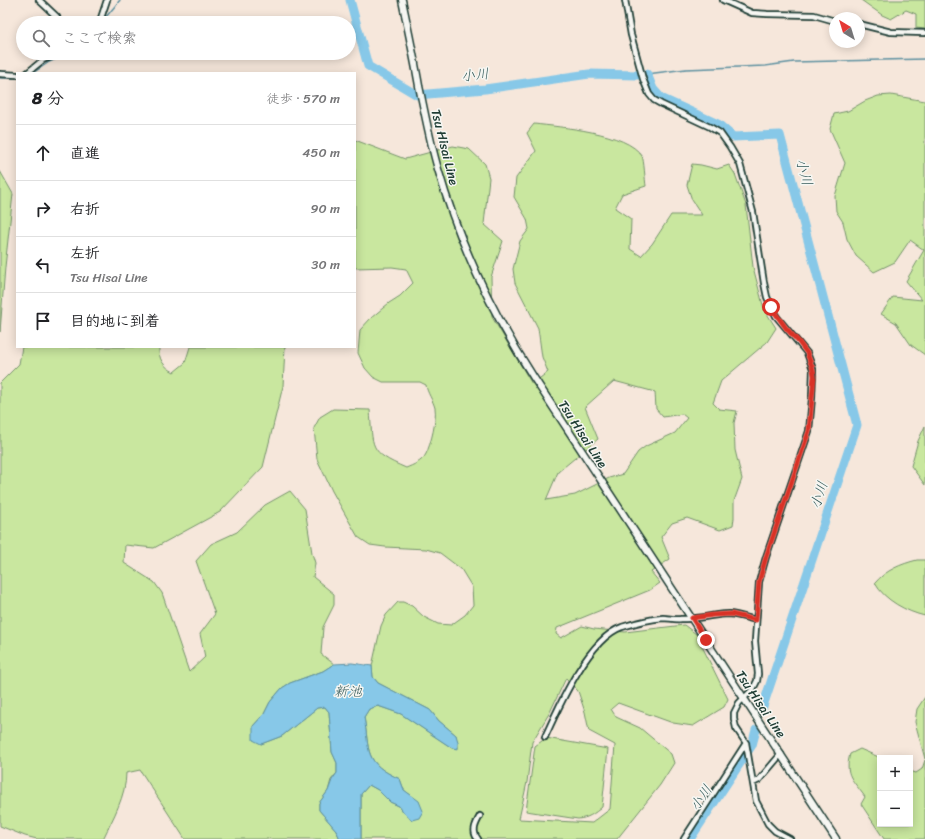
<!DOCTYPE html>
<html lang="ja">
<head>
<meta charset="utf-8">
<style>
	:root { --surface:#fff; --page:#f2f2f2; --text:#202124; --muted:#757577; --line:#e0e0e0 }
	body { margin:0; font-family:Sriracha,"Klee One",sans-serif; background:var(--page); color:var(--text) }
	.controls { position:absolute; right:12px; bottom:12px; display:grid; overflow:hidden; border-radius:0px; box-shadow:0 2px 10px #0003 }
	.controls button { width:36px; height:36px; display:grid; place-items:center; padding:0; border:0; border-bottom:1px solid var(--line); background:var(--surface); color:var(--text); font:20px sans-serif }
	.compass { position:absolute; left:829px; top:12px; width:36px; height:36px; border-radius:50%; background:var(--surface); box-shadow:0 2px 10px #0003; rotate:322deg }
	.stop { position:absolute; width:12px; height:12px; margin:-9px; border:3px solid #d93025; border-radius:50%; background:#fff }
	.stop.end { background:#d93025; border-color:#fff; box-shadow:0 1px 4px #0008 }
	.list { margin:0; padding:0; list-style:none }
	h2 { display:flex; justify-content:space-between; align-items:center; height:52px; margin:0; padding:0 16px; font-size:17px }
	h2 small { font-size:13px; font-weight:400; color:var(--muted) }
	.list li { display:grid; grid-template-columns:26px 1fr auto; gap:12px; align-items:center; box-sizing:border-box; height:56px; padding:0 16px; border-top:1px solid var(--line) }
	.list b { display:block; font-size:15px; white-space:nowrap }
	.list p { margin:0; font-size:13px; white-space:nowrap; color:var(--muted) }
	.list em { font-size:13px; font-style:normal; color:var(--muted) }
	.icon { flex:none; width:22px; height:22px; fill:none; stroke:currentColor; stroke-width:2; stroke-linecap:round; stroke-linejoin:round }
	.map { position:relative; flex:none; width:925px; height:839px; overflow:hidden }
	.search { position:absolute; background:var(--surface); box-shadow:0 2px 10px #0003; left:16px; top:16px; width:340px; height:44px; display:flex; align-items:center; gap:10px; box-sizing:border-box; padding:0 14px; border-radius:22px; color:var(--muted); font-size:15px }
	.panel { position:absolute; background:var(--surface); box-shadow:0 2px 10px #0003; left:16px; top:72px; width:340px; height:276px; border-radius:0px }
	.map>svg:first-child { display:block }
</style>
</head>
<body>
<div class="map">
<svg width="925" height="839" viewBox="0 0 925 839">
	<rect width="100%" height="100%" fill="#f6e7db"/>
	<filter id="ink" filterUnits="userSpaceOnUse"><feTurbulence type="fractalNoise" baseFrequency=".025" numOctaves="2"/><feDisplacementMap in="SourceGraphic" scale="8" xChannelSelector="R" yChannelSelector="G"/><feConvolveMatrix kernelMatrix="1 2 1 2 8 2 1 2 1" color-interpolation-filters="sRGB"/></filter>
	<g filter="url(#ink)">
		<path fill="#c9e79f" stroke="#74926a" fill-rule="evenodd" d="M861,0H925V29L916,28V14L906,10L891,19L882,15Z
			M891,95L925,101V355L911,345L896,323L881,314L893,297L922,300L906,281L924,250L910,240L895,262L874,272L856,256L847,239L843,222L836,211L835,196L845,163L830,129L834,114L848,111L865,101L878,96Z
			M534,124C560,127 627,132 642,156C644,160 645,180 646,186L622,194L615,208L631,219L630,249L641,256L652,244L671,215H702L692,200L687,185L692,164L701,165L717,169L729,165L735,174L746,205L753,267L764,309L776,328L767,342L721,381L713,403L719,409L737,411L734,423L735,450L742,479L734,501V518L733,525L720,530L687,518L672,523L661,537L670,559L651,572L660,583L650,590L557,628L556,634L561,638L582,626L594,629L625,632L684,625L696,634L728,699L724,707L693,726L673,723L618,703L611,709L616,717L640,728L671,754L674,763L660,785L617,839H361V794L369,785L378,790L390,802L399,806L405,814L412,796L404,790L400,779C363,763 370,751 364,717L369,709L378,706L401,714L452,748H458L456,735L439,721L430,710L378,683L373,677L372,666L381,626L386,615L398,602H403L412,606L424,617L438,624L451,625L465,615L473,605L472,587L461,569L440,553L426,549L385,547L370,545L358,537L332,491L317,459L314,428L320,417L333,409L370,410C373,447 368,452 406,468C413,465 422,462 426,454C431,444 437,419 435,408C433,400 427,393 426,385L420,382H383L373,377L365,368L358,353L360,330L371,318L389,303L400,296L413,283L406,269L392,267L355,268V140L405,159L453,146L469,149L485,164L489,178L484,224L503,241L491,277L492,317L532,384L548,372L542,357L538,328L515,283L513,269L520,241L529,229L527,219L514,197L516,178L536,151L527,133ZM614,381L655,392L656,409L663,417L682,414L687,418L675,433L646,446L638,452L623,474L609,478L575,495L546,500L558,472L598,439L585,407ZM566,678L578,691L585,712L589,731L615,745L610,809L592,823L519,819L527,782L532,742L550,712Z
			M0,171L13,194L5,267L0,332Z
			M22,347H159C158,359 164,367 174,372L185,363L190,347H285L283,386L263,467L220,512L154,548L125,545L124,563L154,582L162,593L189,672L205,657L200,634L215,614L196,561L211,544L237,532L265,505L290,491L305,509L312,553L315,563L313,577L334,594V605L323,627L321,654L334,664L323,671L290,683L282,688L270,702L264,714L253,726L261,744L282,736L317,708L325,707L329,712L332,752L337,763V773L331,780L328,791L319,803V810L336,830L340,839H185L140,770L126,773C126,796 113,818 103,839H37L25,836L0,826V383L19,364Z
			M925,426V485L911,466L918,441Z
			M917,560H925V616C907,612 884,600 875,583C886,570 901,564 917,560Z
			M925,697V759L915,722L917,709Z
			M546,738L608,749L602,807C594,814 588,818 578,819L526,811L535,746Z
			M860,749L881,758L880,824H910V771L916,773L922,769L925,760V839H884L861,804L865,797C853,780 844,775 850,754Z"/>
		<path fill="#87c8e8" stroke="#5d90a0" d="M352,663L372,666L373,677L378,683L430,710L439,721L456,735L458,742V749L452,748L401,714L378,706L369,709L364,717C370,751 363,763 400,779L404,790L419,801L423,811L419,818L412,820L405,814L399,806L390,802L378,790L369,785L361,794V839H340L336,830L319,810V803L328,791L332,780L337,773V763L332,752L329,712L325,707L317,708L282,736L261,744L253,740V726L264,714L270,702L282,688L290,683L323,671L334,664Z"/>
		<g fill="none" stroke-linecap="round" stroke-linejoin="round">
			<path stroke="#5d90a0" stroke-width="1.5" d="M101,23L120,0
				M33,73L49,62L70,53
				M647,74L686,69L765,66L794,62L925,59
				M0,78H17"/>
			<path stroke="#87c8e8" stroke-width="9" d="M350,0L368,66L417,95L485,89L589,74L638,75L647,74L653,89L661,98L718,124L733,137L780,135L857,425L762,709
				M690,839L752,745L756,730"/>
			<g stroke="#1f3d34" stroke-width="8">
				<path id="minor" d="M39,0L57,17
					M625,0L631,35L643,79L649,94L654,100L661,104L710,127L720,133L730,147L740,164L753,212L764,283L767,297L776,316L807,353L813,369L812,398L809,431L766,557L759,582L755,641L758,674L757,681L753,689L739,703L734,713V719L736,728L746,743L756,801L768,824L775,831L790,839
					M723,0L752,13L767,14L814,15L835,21
					M98,23L101,18L107,0
					M859,24L891,32L925,33
					M27,73L43,60L60,53
					M0,74L17,75
					M545,737C559,706 588,639 622,627C635,623 650,619 663,618C669,618 675,620 681,619C686,619 691,619 696,618C708,617 717,614 729,614C738,615 748,618 756,620
					M753,783L759,780L781,754
					M478,839C471,832 476,823 480,816
					M684,839L746,743"/>
			</g>
			<g stroke="#1f3d34" stroke-width="9">
				<path id="secondary" d="M402,0C408,29 414,57 419,86C425,114 430,142 438,169C459,243 492,313 534,378L836,839"/>
			</g>
			<use href="#minor" stroke="#f6f6f2" stroke-width="4.5"/>
			<use href="#secondary" stroke="#f6f6f2" stroke-width="6"/>
		</g>
	</g>
	<g fill="none" stroke-linecap="round" stroke-linejoin="round" filter="url(#ink)">
		<path stroke="#d93025" stroke-width="5" d="M706,640L692,618L713,615L731,614L756,620L759,582L766,557L809,431L814,376L813,369L807,353L798,341L786,328L771,307"/>
	</g>
	<g text-anchor="middle" dominant-baseline="central" stroke-width="3" stroke-linejoin="round" paint-order="stroke">
		<g font-size="13" fill="#1f3d34" stroke="#f6f6f2">
			<text transform="translate(445 147) rotate(76)">Tsu Hisai Line</text>
			<text transform="translate(583 434) rotate(57)">Tsu Hisai Line</text>
			<text transform="translate(761 704) rotate(56)">Tsu Hisai Line</text>
		</g>
		<g font-size="14" font-style="italic" fill="#345958" stroke="#f6f6f2">
			<text transform="translate(475 75) rotate(-6)">小川</text>
			<text transform="translate(804 172) rotate(75)">小川</text>
			<text transform="translate(819 495) rotate(-72)">小川</text>
			<text x="348" y="691">新池</text>
			<text transform="translate(701 798) rotate(-56)">小川</text>
		</g>
	</g>
</svg>
<div class="controls">
<button>+</button>
<button>−</button>
</div>
<svg class="compass" viewBox="-18 -18 36 36"><path d="M0-13l5 13h-10z" fill="#e53935"/><path d="M0 13l5-13h-10z" fill="#757577"/></svg>
<div class="stop" style="left:771px;top:307px"></div>
<div class="stop end" style="left:706px;top:640px"></div>
<div class="search"><svg class="icon" aria-label="search" viewBox="0 0 24 24"><circle cx="10" cy="10" r="6"/><path d="M15 15l6 6"/></svg>ここで検索</div>
<section class="panel">
<h2>8 分<small>徒歩 · 570 m</small></h2>
<ul class="list">
<li><svg class="icon" aria-label="ahead" viewBox="0 0 24 24"><path d="M12 20V5M6 11l6-6 6 6"/></svg><div><b>直進</b></div><em>450 m</em></li>
<li><svg class="icon" aria-label="right" viewBox="0 0 24 24"><path d="M7 20v-9h11M14 6l5 5-5 5"/></svg><div><b>右折</b></div><em>90 m</em></li>
<li><svg class="icon" aria-label="left" viewBox="0 0 24 24"><path d="M17 20v-9H6M10 6l-5 5 5 5"/></svg><div><b>左折</b><p>Tsu Hisai Line</p></div><em>30 m</em></li>
<li><svg class="icon" aria-label="arrive" viewBox="0 0 24 24"><path d="M6 21V4h12l-3 4 3 4H6"/></svg><div><b>目的地に到着</b></div></li>
</ul>
</section>
</div>
</body>
</html>
